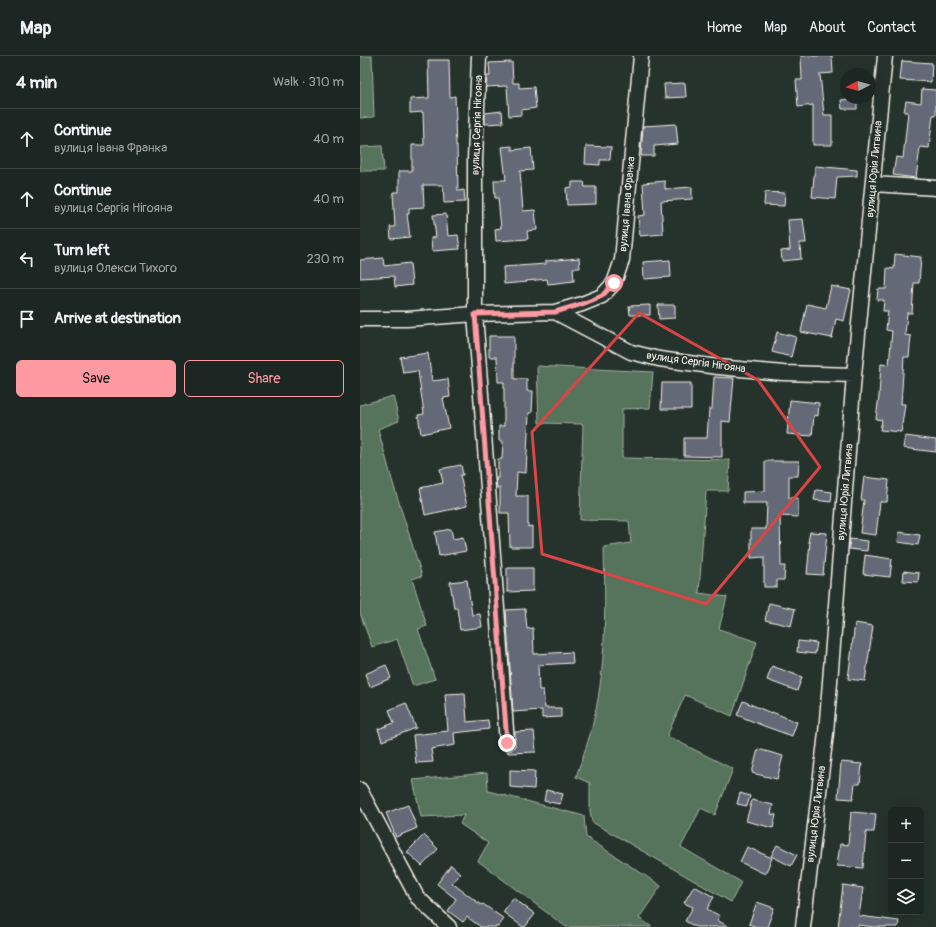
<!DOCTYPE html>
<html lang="en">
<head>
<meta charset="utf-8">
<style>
	:root { --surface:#1c2622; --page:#29322f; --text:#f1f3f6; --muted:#a0a5a5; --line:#3a4340; --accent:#ff9aa2 }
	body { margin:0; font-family:Pangolin,sans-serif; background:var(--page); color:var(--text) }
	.controls { position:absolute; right:12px; bottom:12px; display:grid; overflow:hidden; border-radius:6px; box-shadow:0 4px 16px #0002 }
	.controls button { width:36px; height:36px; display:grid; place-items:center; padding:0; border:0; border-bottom:1px solid var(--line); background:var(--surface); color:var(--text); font:20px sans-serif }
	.compass { position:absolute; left:480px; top:12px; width:36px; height:36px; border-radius:50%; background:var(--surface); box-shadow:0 4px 16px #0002; rotate:264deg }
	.stop { position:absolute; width:12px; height:12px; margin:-9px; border:3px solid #ff9aa2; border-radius:50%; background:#fff }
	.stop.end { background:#ff9aa2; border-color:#fff; box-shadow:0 1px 4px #0008 }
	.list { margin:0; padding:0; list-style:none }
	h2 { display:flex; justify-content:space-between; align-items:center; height:52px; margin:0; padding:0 16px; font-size:17px }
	h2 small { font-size:13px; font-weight:400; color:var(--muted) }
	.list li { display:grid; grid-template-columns:26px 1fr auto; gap:12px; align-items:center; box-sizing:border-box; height:60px; padding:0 16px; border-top:1px solid var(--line) }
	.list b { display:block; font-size:15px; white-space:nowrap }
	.list p { margin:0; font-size:13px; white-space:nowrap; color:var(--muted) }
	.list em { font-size:13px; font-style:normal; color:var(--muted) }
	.actions { display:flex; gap:8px; padding:12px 16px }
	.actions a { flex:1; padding:9px 0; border:1px solid var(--accent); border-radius:6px; text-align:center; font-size:14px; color:var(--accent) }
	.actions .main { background:var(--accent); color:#111 }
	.icon { flex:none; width:22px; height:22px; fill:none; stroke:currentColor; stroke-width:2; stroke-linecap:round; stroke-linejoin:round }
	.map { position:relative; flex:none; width:576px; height:871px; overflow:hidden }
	header { display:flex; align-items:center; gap:24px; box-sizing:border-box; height:56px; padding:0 20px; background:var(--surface); border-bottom:1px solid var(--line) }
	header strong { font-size:19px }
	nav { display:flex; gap:22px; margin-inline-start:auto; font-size:14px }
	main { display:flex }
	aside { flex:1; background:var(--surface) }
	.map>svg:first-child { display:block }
</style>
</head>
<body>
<header>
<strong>Map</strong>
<nav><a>Home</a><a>Map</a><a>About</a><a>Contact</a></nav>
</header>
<main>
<aside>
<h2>4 min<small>Walk · 310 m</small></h2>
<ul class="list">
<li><svg class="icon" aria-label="ahead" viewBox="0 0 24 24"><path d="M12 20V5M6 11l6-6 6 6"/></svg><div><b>Continue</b><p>вулиця Івана Франка</p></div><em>40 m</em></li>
<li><svg class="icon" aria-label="ahead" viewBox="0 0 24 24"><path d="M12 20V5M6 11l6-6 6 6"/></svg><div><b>Continue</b><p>вулиця Сергія Нігояна</p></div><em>40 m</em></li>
<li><svg class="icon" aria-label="left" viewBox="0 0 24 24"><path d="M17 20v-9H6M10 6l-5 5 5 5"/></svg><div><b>Turn left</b><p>вулиця Олекси Тихого</p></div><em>230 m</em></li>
<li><svg class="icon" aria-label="arrive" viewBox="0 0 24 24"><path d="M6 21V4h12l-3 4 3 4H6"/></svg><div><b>Arrive at destination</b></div></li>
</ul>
<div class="actions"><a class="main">Save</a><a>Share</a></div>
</aside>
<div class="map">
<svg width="576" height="871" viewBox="0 0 576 871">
	<rect width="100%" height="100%" fill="#26332d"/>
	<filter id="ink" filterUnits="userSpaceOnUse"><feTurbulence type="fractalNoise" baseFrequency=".025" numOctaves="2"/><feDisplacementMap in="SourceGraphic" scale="8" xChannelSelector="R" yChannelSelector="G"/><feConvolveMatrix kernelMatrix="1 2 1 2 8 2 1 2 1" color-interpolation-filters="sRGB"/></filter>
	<g filter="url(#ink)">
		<path fill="#56735b" stroke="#a5b2a2" d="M0,0H12L14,61L0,62Z
			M22,90L24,115H0V91Z
			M177,310L293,316L290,352L262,353V402L370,404L368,435H346L339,537L367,541L359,573L397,586L372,660L325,639L307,680L373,713L355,759L341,752L321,791L381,826L371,846L232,766L230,755V727L216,721C222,702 230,682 234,663C247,606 245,549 244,491L271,487L269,465L220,464L223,368L179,367Z
			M33,340L39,365L18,373L32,424L62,520L52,523L67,570L58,573L75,623L53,630L37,583L12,591L0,557V349Z
			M127,717L128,735L224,760L226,781L301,830L279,862L292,871H206L118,805L128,787L100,768L104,759L61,761L53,724Z"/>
		<path fill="#636976" stroke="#f4f1e8" d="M441,0H472L473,17L460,18L464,59H472V89H453V49L438,51L436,24H442Z
			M68,4H89L90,41L95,40L96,64H95L96,90H97L98,135L104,134L105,146L84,147L83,129H63L64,151L49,152V158H47L50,181L31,183L30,171H35L33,136H39V115H52V89H64L63,56L50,57V43L69,42Z
			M542,5L572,7L571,26L540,24Z
			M152,6L153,27H159V32L174,31L176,52L161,54V59L149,60L147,30L126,31L127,20H130L129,7Z
			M325,27L326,41L305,42L304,28Z
			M562,33L576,34V59H573L569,92L560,91L556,122L533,119L536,101L543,102L548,56H544L546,45L561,47Z
			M497,43V53H482L481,44Z
			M142,55L143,67L125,68V57Z
			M316,68L318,88L294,90V100H281L283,70Z
			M152,90V94L171,92L173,114L160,115L163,155L175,154L177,174L167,175L168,183L136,185L135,173L141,172L138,142H135L134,124H146L142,91Z
			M226,90L251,91L250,104H240V109L225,108Z
			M455,110L497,114V120L477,121L475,143L452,141Z
			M305,125V133L332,131V143L301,145L303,178L280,180L278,160L285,159L283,127Z
			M212,126H224L225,131H236V148L207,149L206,132L212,131Z
			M405,136L425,137L424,150L404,149Z
			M86,158L88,180L98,179L100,193L72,195L71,182L76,181L73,159Z
			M443,163L446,187H440L441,203L422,205L421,195L430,194L428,164Z
			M535,198L561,201L559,227H554L552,257H547L545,279L551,280L549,301H544L541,348H545L541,376L520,374L522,364L516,363L519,340L521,308L529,309L532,275L526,274L528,255H523L524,244H517L518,233H526L527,212L534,213Z
			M23,202L24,210L50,207L52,229L35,231L34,220L0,222V204Z
			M219,202L220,212H213L214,225L188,228L187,223L166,225L167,226L144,228L143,211L186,208V205Z
			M310,204L311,221L284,223L283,206Z
			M471,230L491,234L484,265L476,263L472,282L441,276L447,248L466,252Z
			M290,249V259H270L269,250Z
			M298,249H315V262L299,263Z
			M417,276L436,281L431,301L412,296Z
			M129,280H154V323H167V335H173L172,357H169L166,417L157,416L156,440H168V471L172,470V491H150L149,457H140V432H137L136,422H138V403H142L143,385H139V370H144V326H138L137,301H129Z
			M68,297L72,325L88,323L90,341L83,342L89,372L61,378L58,359L64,358L58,315L43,317L40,301Z
			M354,321L374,322L370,366L362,365V401L324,400V382H347L349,353H352Z
			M302,327H331V353H301Z
			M430,344L459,347L458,360L454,359L452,380L427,378Z
			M545,380L576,384V396L543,392Z
			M405,405H439L438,420H429V442H438V461L420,460L421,510H425L424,524H417V531H404V501L391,502V473H406L407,447H383V436L405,435Z
			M101,409L103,419H100L107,450L65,459L60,432L83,427L80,413Z
			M504,421L529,424L527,446H520L516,479L500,477L504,444H501Z
			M456,434L472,436L471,446L454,444Z
			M91,473L93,483L103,481L106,495L79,500L75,476Z
			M450,476L467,477L463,519L447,518L450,486H448Z
			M539,476L560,479L558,489L538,486Z
			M490,483L508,485L507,495L489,493Z
			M505,499L532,503L530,521L503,518Z
			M147,512H173V535L147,536Z
			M544,515L559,517L558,526L543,525Z
			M107,524L112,559L120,558L122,571L100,574L97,552H94L90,526Z
			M409,547L435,553L431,570L405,564Z
			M165,553L167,573L173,572L174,598L212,596L213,607L178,609L179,634H183L185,652H201V661L182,662V654L153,656L146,554Z
			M495,567L513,570L505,625L488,623Z
			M438,585L457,587L455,598L437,596Z
			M26,609L31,622L10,631L5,618Z
			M412,610L442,621L437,635L407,624Z
			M105,637L107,666L128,664L129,673L94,677L95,689L71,693L73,706L56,707L53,679L88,675L85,638Z
			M383,645L411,657L412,656L437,666L432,680L404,670L377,659Z
			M46,647L56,672L22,685L18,673L34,667L29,654Z
			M174,675L176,696L148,697V695L152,694L155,690V676Z
			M398,693L423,700L417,723L392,717Z
			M481,706L502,708L500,728H495L493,743L478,742Z
			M150,714L175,715L174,733L150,731Z
			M186,734L203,738L200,748L184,745Z
			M380,737L390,740L387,750L377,748Z
			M392,744L413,749L411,758L416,759L413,772L386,765Z
			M48,749L57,772L36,781L26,757Z
			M491,756L516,758L514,776H506L503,812L477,810L480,788L488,789Z
			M64,779L78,793L62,810L47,796Z
			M417,789L437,799L431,810L411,800Z
			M387,791L412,802L405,818L380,806Z
			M91,809L100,817L92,827L121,849L123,848L144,863L138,871H121L107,861L103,866L88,855L96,843L77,828Z
			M483,829L503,832L499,860L539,865L538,871H514L498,869V871H478Z
			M334,830L354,841L347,853L360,860L357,864L369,871H336L325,865L333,851L324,847Z
			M153,842L175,858L165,871H163L143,856Z
			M397,846L414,852L407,871H397L389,868Z"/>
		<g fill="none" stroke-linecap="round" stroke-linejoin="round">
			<g stroke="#f4f1e8" stroke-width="17">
				<path id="minor" d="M119,0L115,104V258L147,687
					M513,128L576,132
					M195,256L222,248L242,240L254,227L262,204L281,0
					M0,263H47L115,258L195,256L271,296L299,303L358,311L423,317L494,319
					M0,734L57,841L89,871
					M443,871L466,677L494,319L525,0"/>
			</g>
			<use href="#minor" stroke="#26332d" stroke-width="14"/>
		</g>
	</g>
	<g fill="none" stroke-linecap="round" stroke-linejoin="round" filter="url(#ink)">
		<path stroke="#ff9aa2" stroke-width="5" d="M147,687L115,258L195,256L222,248L242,240L254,227"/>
	</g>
	<path fill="none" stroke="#da4645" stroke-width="3" stroke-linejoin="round" d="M279,257L398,324L460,411L346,548L182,498L172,376Z"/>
	<g text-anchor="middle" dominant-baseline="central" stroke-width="3" stroke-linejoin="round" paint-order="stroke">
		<g font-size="11" fill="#f4f1e8" stroke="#26332d">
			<text transform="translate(117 69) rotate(-88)">вулиця Сергія Нігояна</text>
			<text transform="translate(514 113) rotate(-85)">вулиця Юрія Литвина</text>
			<text transform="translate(267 148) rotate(-85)">вулиця Івана Франка</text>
			<text transform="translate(336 306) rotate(8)">вулиця Сергія Нігояна</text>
			<text transform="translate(485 436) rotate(-85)">вулиця Юрія Литвина</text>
			<text transform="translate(456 758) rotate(-83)">вулиця Юрія Литвина</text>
		</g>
	</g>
</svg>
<div class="controls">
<button>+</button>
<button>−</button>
<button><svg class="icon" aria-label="layers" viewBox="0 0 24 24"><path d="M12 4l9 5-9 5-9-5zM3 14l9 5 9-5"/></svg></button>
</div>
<svg class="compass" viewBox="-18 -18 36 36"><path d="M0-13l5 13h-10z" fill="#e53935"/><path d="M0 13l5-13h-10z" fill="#a0a5a5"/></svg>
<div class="stop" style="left:254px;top:227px"></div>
<div class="stop end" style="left:147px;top:687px"></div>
</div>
</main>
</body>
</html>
